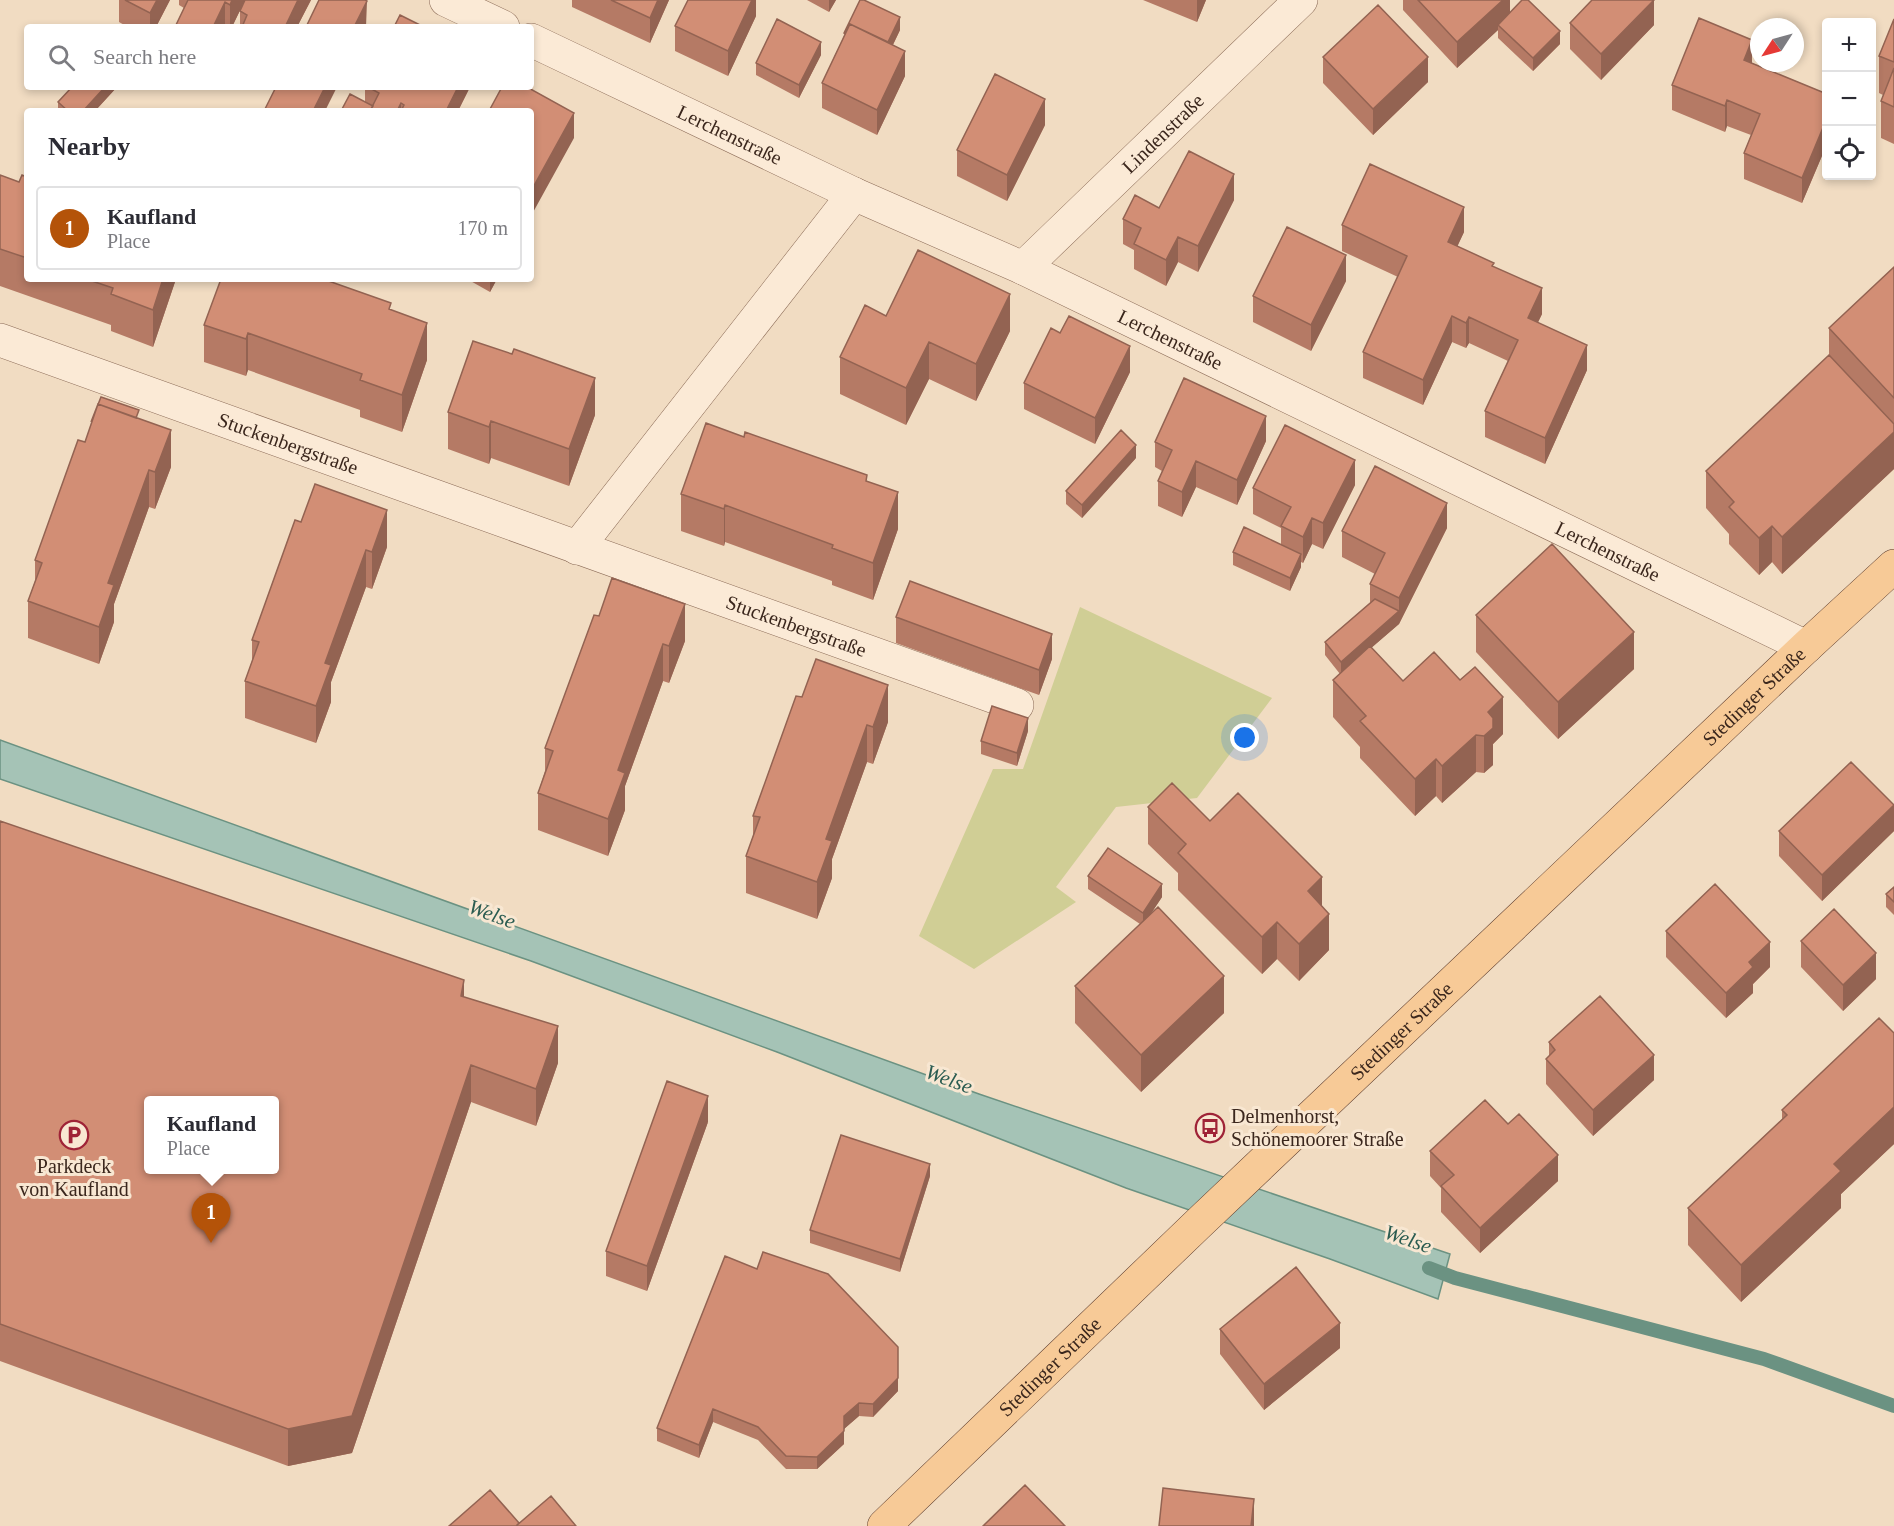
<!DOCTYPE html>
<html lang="en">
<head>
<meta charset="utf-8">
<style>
	:root { --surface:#fff; --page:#f2f2f3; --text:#2b2b33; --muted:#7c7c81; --line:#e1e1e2; --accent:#b45309 }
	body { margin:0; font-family:Georgia,serif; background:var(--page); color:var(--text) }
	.controls { position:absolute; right:18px; top:18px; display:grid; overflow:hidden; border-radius:6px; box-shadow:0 3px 9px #0003 }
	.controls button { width:54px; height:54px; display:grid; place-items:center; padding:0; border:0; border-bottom:2px solid var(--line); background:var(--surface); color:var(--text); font:30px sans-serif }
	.compass { position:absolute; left:1750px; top:18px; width:54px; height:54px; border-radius:50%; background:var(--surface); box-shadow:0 3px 9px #0003; rotate:234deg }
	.you { position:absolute; left:1245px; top:738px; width:21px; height:21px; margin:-15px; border:4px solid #fff; border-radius:50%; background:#1a73e8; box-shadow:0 0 0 9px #1a73e833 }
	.badge { display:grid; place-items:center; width:39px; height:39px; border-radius:50%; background:var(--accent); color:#fff; font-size:20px; font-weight:700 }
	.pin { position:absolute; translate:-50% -50px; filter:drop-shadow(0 2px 3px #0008) }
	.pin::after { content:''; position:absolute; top:32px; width:21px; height:18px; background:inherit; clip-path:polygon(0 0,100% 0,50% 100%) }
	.popup { position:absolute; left:144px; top:1096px; width:135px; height:78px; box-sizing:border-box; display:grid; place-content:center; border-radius:6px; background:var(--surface); filter:drop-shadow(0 2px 4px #0005); font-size:20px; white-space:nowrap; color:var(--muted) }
	.popup b { font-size:22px; color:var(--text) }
	.popup::after { content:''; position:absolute; left:50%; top:100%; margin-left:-12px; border:12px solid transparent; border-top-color:var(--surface) }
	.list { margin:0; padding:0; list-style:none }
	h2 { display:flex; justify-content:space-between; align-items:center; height:78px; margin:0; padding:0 24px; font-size:26px }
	h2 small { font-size:20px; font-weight:400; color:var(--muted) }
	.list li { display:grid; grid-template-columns:39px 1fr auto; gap:18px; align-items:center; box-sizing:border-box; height:84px; margin:0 12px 12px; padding:0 12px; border:2px solid var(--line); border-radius:6px }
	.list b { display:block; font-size:22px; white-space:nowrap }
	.list p { margin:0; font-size:20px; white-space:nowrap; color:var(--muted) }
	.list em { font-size:20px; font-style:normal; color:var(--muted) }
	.icon { flex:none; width:33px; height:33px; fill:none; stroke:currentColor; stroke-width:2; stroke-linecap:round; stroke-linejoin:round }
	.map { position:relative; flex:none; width:1894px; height:1526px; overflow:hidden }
	.search { position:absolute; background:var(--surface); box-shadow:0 3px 9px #0003; left:24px; top:24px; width:510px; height:66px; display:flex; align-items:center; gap:15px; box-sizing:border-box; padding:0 21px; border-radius:6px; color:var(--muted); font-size:22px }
	.panel { position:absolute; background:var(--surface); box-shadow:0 3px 9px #0003; left:24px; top:108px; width:510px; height:174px; border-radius:6px }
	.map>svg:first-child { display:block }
</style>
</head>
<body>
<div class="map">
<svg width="1894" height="1526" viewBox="0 0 1894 1526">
	<rect width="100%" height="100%" fill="#f1dcc2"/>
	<path fill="#d0ce95" d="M1080,607L1272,698L1197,798L1116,807L1056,887L1076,902L974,969L919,936L993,769H1023Z"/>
	<path fill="#a5c3b6" stroke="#6b9282" stroke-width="1.5" d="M0,740L979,1094L1450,1254L1438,1299L1330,1259L1126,1188L777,1052L531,961L0,779Z"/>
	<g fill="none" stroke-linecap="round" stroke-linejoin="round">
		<path stroke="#6b9282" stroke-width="14" d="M1429,1268L1455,1278L1764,1359L1894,1406"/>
		<g stroke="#8c6c58" stroke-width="34">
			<g id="minor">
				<path d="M446,0L503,27"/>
				<path id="s1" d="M531,40L854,194L1023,268L1806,647"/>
				<path id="s2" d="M1023,268L1301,0"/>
				<path id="s3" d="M0,340L1017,705"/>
				<path d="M577,548L854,194"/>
			</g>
		</g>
		<g stroke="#5a3a2c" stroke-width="34">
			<g id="major">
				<path id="s4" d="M884,1526L1199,1223L1806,647L1894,566"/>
			</g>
		</g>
		<use href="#minor" stroke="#fbead6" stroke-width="33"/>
		<use href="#major" stroke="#f7ca97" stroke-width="33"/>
	</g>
	<path fill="#b57a65" d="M119,0H170L156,27H128L119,22Z
		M179,0H245L232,27H175L184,8L179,5Z
		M311,0L297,27H240V11Z
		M572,0H669L650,43L572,7Z
		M756,0V16L728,76L675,51V26Z
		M807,0H836L829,12Z
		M1143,0H1206L1197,22Z
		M1403,0H1510V12L1560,44L1533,71L1498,38V30L1457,68L1403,10Z
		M1894,19V144L1881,138V101L1883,95L1879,93V56Z
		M1570,23L1654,25L1601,80L1570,49Z
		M900,30L893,45L905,76L877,135L822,108V83L844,36V33Z
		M821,55L799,98L756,75V63Z
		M1323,57L1428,82L1373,135L1323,83Z
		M1752,63L1827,94V144L1802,203L1744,179V153L1751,135L1727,126L1725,132L1672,110V85Z
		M117,87L95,111H58V102Z
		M365,87H470L458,111H341L365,102Z
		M1045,125L1007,201L957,176V150Z
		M0,175L19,182L27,177V279H176L153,347L111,331V325L0,286Z
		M1234,200L1198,272L1178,262L1166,286L1134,269V250L1123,244V219L1159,208Z
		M1342,225L1464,232L1457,246L1494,267L1542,314L1538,322L1587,370L1545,464L1485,437V411L1508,361L1469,343L1466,348L1452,342L1423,405L1363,378V352L1398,277L1342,251Z
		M1894,267V469L1782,574L1772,562L1759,575L1729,544V534L1706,508V471L1829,355V328Z
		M467,279H497L490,292Z
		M1346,281L1311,351L1253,322V296Z
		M391,310L427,360L402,432L360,417V410L248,370L246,376L204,362V325Z
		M886,316L1010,331L976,401L929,379L906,425L840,394V357Z
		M1060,333L1130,372L1095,444L1024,409V383Z
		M448,412L595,415L569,486L491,458L489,464L448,449Z
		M139,419L171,467L155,509L149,507L114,604V622L99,664L28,638V601L35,581V560L85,442Z
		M1266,441L1237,505L1196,487L1182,517L1158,506V481L1162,471L1155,467V442Z
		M1136,458L1082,518L1066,504V491Z
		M867,481L898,529L873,600L832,585V581L725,542L724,546L681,531V494Z
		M1355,485L1323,549L1312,544L1303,563L1301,562V567L1290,591L1233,565V552L1281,544V528L1253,514V488Z
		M295,520L387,547L372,589L366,587L331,682V702L316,743L245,718V681L252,661V640Z
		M1447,528L1399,624L1371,648L1403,681L1503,734L1493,744V765L1484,773L1476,772L1442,803L1436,796L1415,816L1360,758V747L1333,717V680L1340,674L1325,655V642L1370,603V584L1375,574L1342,557V531Z
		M594,615L685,641L669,683L663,681L625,786V810L608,856L538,830V793L545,771V748Z
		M1476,615L1634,669L1558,739L1476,652Z
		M896,617L1052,659L1039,695L896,643Z
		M796,696L888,722L873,764L867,762L832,859V878L817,919L746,893V856L753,836V816Z
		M1028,731L1017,766L981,754V741Z
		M1148,807L1210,821L1322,906L1329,950L1299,981L1277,959L1262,974L1178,890V873L1148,844Z
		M0,821L464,997L558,1063L536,1126L471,1102L352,1453L288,1466L0,1361Z
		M1779,831H1894L1822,901L1779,856Z
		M1088,876L1162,897L1151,913L1224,1013L1141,1092L1075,1023V986L1140,924L1088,889Z
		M1894,887V915L1886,907V894Z
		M1666,931L1770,967L1753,984V993L1726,1018L1666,957Z
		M1801,941L1876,979L1843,1011L1801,967Z
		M1894,1033V1144L1841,1194V1208L1741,1302L1688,1245V1208L1782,1119V1110Z
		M1549,1042L1654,1080L1593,1136L1546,1084V1059L1549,1056Z
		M708,1122L647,1291L606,1276V1251Z
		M1430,1151L1558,1181L1480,1253L1441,1212V1188L1430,1176Z
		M930,1176L900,1272L810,1243V1230Z
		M725,1256L898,1391L873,1417L859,1416L844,1429V1444L817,1469H786L758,1440L713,1422L699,1458L657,1441V1428Z
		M1220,1329L1340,1348L1264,1410L1220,1354Z"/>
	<path fill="#936352" d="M157,0H170L156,27H150V13Z
		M232,0H245L232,27H230V5Z
		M298,0H311L297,27H285Z
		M658,0H669L650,43V18Z
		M752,0H756V16L728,76V51Z
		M829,0H836L829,12Z
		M1197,0H1206L1197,22Z
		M1503,0H1510V19L1498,25V30L1457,68V42Z
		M1654,0V25L1601,80V54Z
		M367,1L366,27H354Z
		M225,2V27H213Z
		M900,17V30L883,65V52Z
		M1560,31V44L1533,71V58Z
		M1752,40V65L1744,60Z
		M821,42V55L799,98V85Z
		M905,51V76L877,135V110Z
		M1428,57V82L1373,135V109Z
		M105,87H117L95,111H83Z
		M325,87H337L325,111H313Z
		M458,87H470L458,111H446Z
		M1045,99V125L1007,201V175Z
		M1727,100V126L1725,132V106Z
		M401,103V111H397Z
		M574,113V138L531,216V191Z
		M1827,118V144L1802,203V178Z
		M1234,174V200L1198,272V246Z
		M1464,207V232L1448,267V242Z
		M1178,237V262L1166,286V260Z
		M1346,255V281L1311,351V325Z
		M163,279H176L153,347V310Z
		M490,279H497L490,292Z
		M1542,288V314L1528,343V318Z
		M1010,294V331L976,401V364Z
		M1452,316V342L1423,405V380Z
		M1469,317V343L1466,348V323Z
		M427,323V360L402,432V395Z
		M248,333V370L246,376V339Z
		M929,342V379L906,425V388Z
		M1587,345V370L1545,464V438Z
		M1130,346V372L1095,444V418Z
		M595,378V415L569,486V449Z
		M1266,416V441L1237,505V480Z
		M491,421V458L489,464V427Z
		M171,430V467L155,509V472Z
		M1894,432V469L1782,574V537Z
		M1136,445V458L1082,518V505Z
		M1355,460V485L1323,549V523Z
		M1196,461V487L1182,517V492Z
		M149,470V507L114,604V622L99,664V627L108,583Z
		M898,492V529L873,600V563Z
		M1447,503V528L1399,624L1341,674V662L1399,611V598Z
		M725,505V542L724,546V509Z
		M387,510V547L372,589V552Z
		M1312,518V544L1303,563V537Z
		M1772,526V562L1759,575V538Z
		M366,550V587L331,682V702L316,743V706L325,663Z
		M1301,554V567L1290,591V578Z
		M685,604V641L669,683V646Z
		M1634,632V669L1558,739V702Z
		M1052,634V659L1039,695V670Z
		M663,644V681L625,786V810L608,856V819L618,770Z
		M888,685V722L873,764V727Z
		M1503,697V734L1493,744V765L1484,773V736L1488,712Z
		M1028,718V731L1017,766V753Z
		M867,725V762L832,859V878L817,919V882L826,839Z
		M1476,735V772L1442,803V766Z
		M1436,759V796L1415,816V779Z
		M1894,805V831L1822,901V875Z
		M1322,877V914L1308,891Z
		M1162,884V897L1143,926V913Z
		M1329,914V950L1299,981V944Z
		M1277,922V959L1262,974V937Z
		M1770,942V967L1753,984V993L1726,1018V993L1749,962Z
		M1876,953V979L1843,1011V985Z
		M1224,976V1013L1141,1092V1055Z
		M464,980V1017L461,996Z
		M558,1026V1063L536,1126V1089Z
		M1654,1055V1080L1593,1136V1110Z
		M471,1065V1102L352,1453L288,1466V1429Z
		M708,1096V1122L647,1291V1266Z
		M1894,1107V1144L1841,1194V1208L1741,1302V1265L1834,1164Z
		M1558,1155V1181L1480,1253V1228Z
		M930,1164V1176L900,1272V1259Z
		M1340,1323V1348L1264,1410V1384Z
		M898,1347V1391L873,1417V1404Z
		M859,1403V1416L844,1429V1416Z
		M713,1409V1422L699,1458V1445Z
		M844,1431V1444L817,1469V1457Z
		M1254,1499V1526H1251Z"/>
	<path fill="#d28e75" stroke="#936352" stroke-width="1.5" fill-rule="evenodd" d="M125,0H157L150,13Z
		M188,0H232L230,5L225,2L213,27H175Z
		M245,0H298L285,27H272L268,25L267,27H242L247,15L240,11Z
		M319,0H365L367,1L354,27H306Z
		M611,0H658L650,18Z
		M688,0H752L728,51L675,26Z
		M860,0H864L900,17L888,42L850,24L845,34L844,33Z
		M1418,0H1503L1457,42Z
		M1522,0H1528L1560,31L1533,58L1498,25Z
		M1592,0H1654L1601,54L1570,23Z
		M1378,5L1428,57L1373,109L1323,57Z
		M400,15L424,27H394Z
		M1699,18L1752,40L1744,60L1827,94V118L1802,178L1744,153L1760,114L1727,100L1725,106L1672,85Z
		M777,19L821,42L799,85L756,63Z
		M1894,19V62L1879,56Z
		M850,24L905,51L877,110L822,83Z
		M1894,68V107L1881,101Z
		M995,74L1045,99L1007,175L957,150Z
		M72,87H105L83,111H68L58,102Z
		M276,87H325L313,111H264Z
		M368,87H458L446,111H401L404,105L401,103L397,111H370L379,93Z
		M502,87H527L574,113L531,191V111H489Z
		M350,94L373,106L370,111H341Z
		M1189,151L1234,174L1198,246L1178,237L1166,260L1134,244L1141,228L1123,219L1135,195L1159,208Z
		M1370,164L1464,207L1448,242L1494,263L1492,266L1542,288L1528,318L1587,345L1545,438L1485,411L1518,340L1469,317L1466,323L1452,316L1423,380L1363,352L1407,256L1342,225Z
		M0,175L19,182L22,175L27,177V258L0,249Z
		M1287,227L1346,255L1311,325L1253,296Z
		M918,250L1010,294L976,364L929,342L906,388L840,357L865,305L886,316Z
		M1894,267V398L1829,328Z
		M86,279H163L153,310L111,294L113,288Z
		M221,279H323L391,303L389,309L427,323L402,395L360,380L362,374L248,333L246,339L204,325Z
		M1069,316L1130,346L1095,418L1024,383L1051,328L1060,333Z
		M473,341L512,354L514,349L595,378L569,449L491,421L489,427L448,412Z
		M1829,355L1894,424V432L1782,537L1772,526L1759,538L1729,507L1734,502L1706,471Z
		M1184,378L1266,416L1237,480L1196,461L1182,492L1158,481L1172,450L1155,442Z
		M101,397L139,410L136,418L98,404L91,422Z
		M98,404L171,430L155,472L149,470L108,583L114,585L99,627L28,601L42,563L35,560L78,440L85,442Z
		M706,423L744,437L745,432L867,475L866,481L898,492L873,563L832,548L833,545L725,505L724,509L681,494Z
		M1285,425L1355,460L1323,523L1312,518L1303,537L1281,526L1291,507L1253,488Z
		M1121,430L1136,445L1082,505L1066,491Z
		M1375,466L1447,503L1399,598L1370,584L1385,553L1342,531Z
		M315,484L387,510L372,552L366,550L325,663L331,665L316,706L245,681L259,642L252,640L295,520L301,522Z
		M1244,527L1301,554L1290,578L1233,552Z
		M1552,544L1634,632L1558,702L1476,615Z
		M612,578L685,604L669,646L663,644L618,770L625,773L608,819L538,793L553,751L545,748L594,615L599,616Z
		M910,581L1052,634L1039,670L896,617Z
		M1375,599L1399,611L1341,662L1325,642Z
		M1370,646L1403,681L1434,652L1460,680L1475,667L1503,697L1488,712L1493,718V728L1484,736L1476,735L1442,766L1436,759L1415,779L1360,721L1366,716L1333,680Z
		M816,659L888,685L873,727L867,725L826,839L832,841L817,882L746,856L760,817L753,816L796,696L802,697Z
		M992,706L1028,718L1017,753L981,741Z
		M1851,762L1894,805L1822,875L1779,831Z
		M1172,783L1210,821L1238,793L1322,877L1308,891L1329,914L1299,944L1277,922L1262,937L1178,853L1186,844L1148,807Z
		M0,821L464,980L461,996L558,1026L536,1089L471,1065L352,1416L288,1429L0,1324ZM148,1101H274V1170H148Z
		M1108,848L1162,884L1143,913L1088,876Z
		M1715,884L1770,942L1749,962L1753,967L1726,993L1666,931Z
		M1894,887V902L1886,894Z
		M1158,907L1224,976L1141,1055L1075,986Z
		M1834,909L1876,953L1843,985L1801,941Z
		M1600,996L1654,1055L1593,1110L1546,1059L1555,1050L1549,1042Z
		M1879,1018L1894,1033V1107L1834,1164L1841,1171L1741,1265L1688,1208L1787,1115L1782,1110Z
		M667,1081L708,1096L647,1266L606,1251Z
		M1485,1100L1508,1124L1519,1114L1558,1155L1480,1228L1441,1186L1454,1175L1430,1151Z
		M841,1135L930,1164L900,1259L810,1230Z
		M763,1252L828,1274L898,1347V1378L873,1404L859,1403L844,1416V1431L817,1457L786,1456L758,1427L713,1409L699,1445L657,1428L725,1256L757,1269Z
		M1296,1267L1340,1323L1264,1384L1220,1329Z
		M1025,1485L1065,1526H983Z
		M1163,1488L1254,1499L1251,1526H1159Z
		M490,1490L519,1523L516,1526H449Z
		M551,1496L576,1526H516Z"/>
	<defs>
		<g id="bus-ring" transform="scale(1.5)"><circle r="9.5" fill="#f8e7d2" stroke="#9f2337" stroke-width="1.5"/><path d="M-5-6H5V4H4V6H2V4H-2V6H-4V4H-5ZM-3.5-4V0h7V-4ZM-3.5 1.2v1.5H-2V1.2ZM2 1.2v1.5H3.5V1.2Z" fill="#9f2337"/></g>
		<g id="parking-ring" transform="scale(1.5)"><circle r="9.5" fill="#f8e7d2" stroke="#9f2337" stroke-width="1.5"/><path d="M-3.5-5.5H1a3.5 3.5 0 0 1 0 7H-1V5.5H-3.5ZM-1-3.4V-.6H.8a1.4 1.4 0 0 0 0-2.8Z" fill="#9f2337"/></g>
	</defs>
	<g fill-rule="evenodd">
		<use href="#bus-ring" x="1210" y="1128"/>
		<use href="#parking-ring" x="74" y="1135"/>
	</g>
	<g text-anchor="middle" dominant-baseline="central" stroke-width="6" stroke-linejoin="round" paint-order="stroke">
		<g font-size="20" fill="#3b271d" stroke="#f8e7d2">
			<text stroke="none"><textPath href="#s2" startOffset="194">Lindenstraße</textPath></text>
			<text stroke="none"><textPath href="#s1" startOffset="220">Lerchenstraße</textPath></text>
			<text stroke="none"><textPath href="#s1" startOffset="706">Lerchenstraße</textPath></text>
			<text stroke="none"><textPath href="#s3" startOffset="306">Stuckenbergstraße</textPath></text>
			<text stroke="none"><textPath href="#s1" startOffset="1192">Lerchenstraße</textPath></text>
			<text stroke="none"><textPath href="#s3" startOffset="846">Stuckenbergstraße</textPath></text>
			<text stroke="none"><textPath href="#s4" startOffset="1202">Stedinger Straße</textPath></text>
			<text stroke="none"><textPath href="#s4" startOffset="716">Stedinger Straße</textPath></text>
			<text stroke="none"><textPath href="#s4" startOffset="230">Stedinger Straße</textPath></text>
		</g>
		<g font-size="20" fill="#3b271d" stroke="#f8e7d2" text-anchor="start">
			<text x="1231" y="1116">Delmenhorst,<tspan x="1231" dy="23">Schönemoorer Straße</tspan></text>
			<text x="74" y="1166" text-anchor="middle">Parkdeck<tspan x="74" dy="23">von Kaufland</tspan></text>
		</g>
		<g font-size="21" font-style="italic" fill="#2b5c51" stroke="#f8e7d2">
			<text transform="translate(492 914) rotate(20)">Welse</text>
			<text transform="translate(949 1079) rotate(20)">Welse</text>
			<text transform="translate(1408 1239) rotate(19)">Welse</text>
		</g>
	</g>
</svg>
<div class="controls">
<button>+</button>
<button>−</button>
<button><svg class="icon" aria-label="locate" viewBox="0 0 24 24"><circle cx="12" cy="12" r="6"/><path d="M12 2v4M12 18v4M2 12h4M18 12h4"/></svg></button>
</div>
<svg class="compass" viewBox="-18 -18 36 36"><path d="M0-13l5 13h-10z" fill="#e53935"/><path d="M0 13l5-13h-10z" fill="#7c7c81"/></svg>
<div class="you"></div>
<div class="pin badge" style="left:211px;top:1243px">1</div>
<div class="popup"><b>Kaufland</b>Place</div>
<div class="search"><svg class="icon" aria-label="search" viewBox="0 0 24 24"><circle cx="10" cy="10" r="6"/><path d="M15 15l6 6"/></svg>Search here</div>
<section class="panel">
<h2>Nearby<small></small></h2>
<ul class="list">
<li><span class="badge">1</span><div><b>Kaufland</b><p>Place</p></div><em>170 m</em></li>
</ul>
</section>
</div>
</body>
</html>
